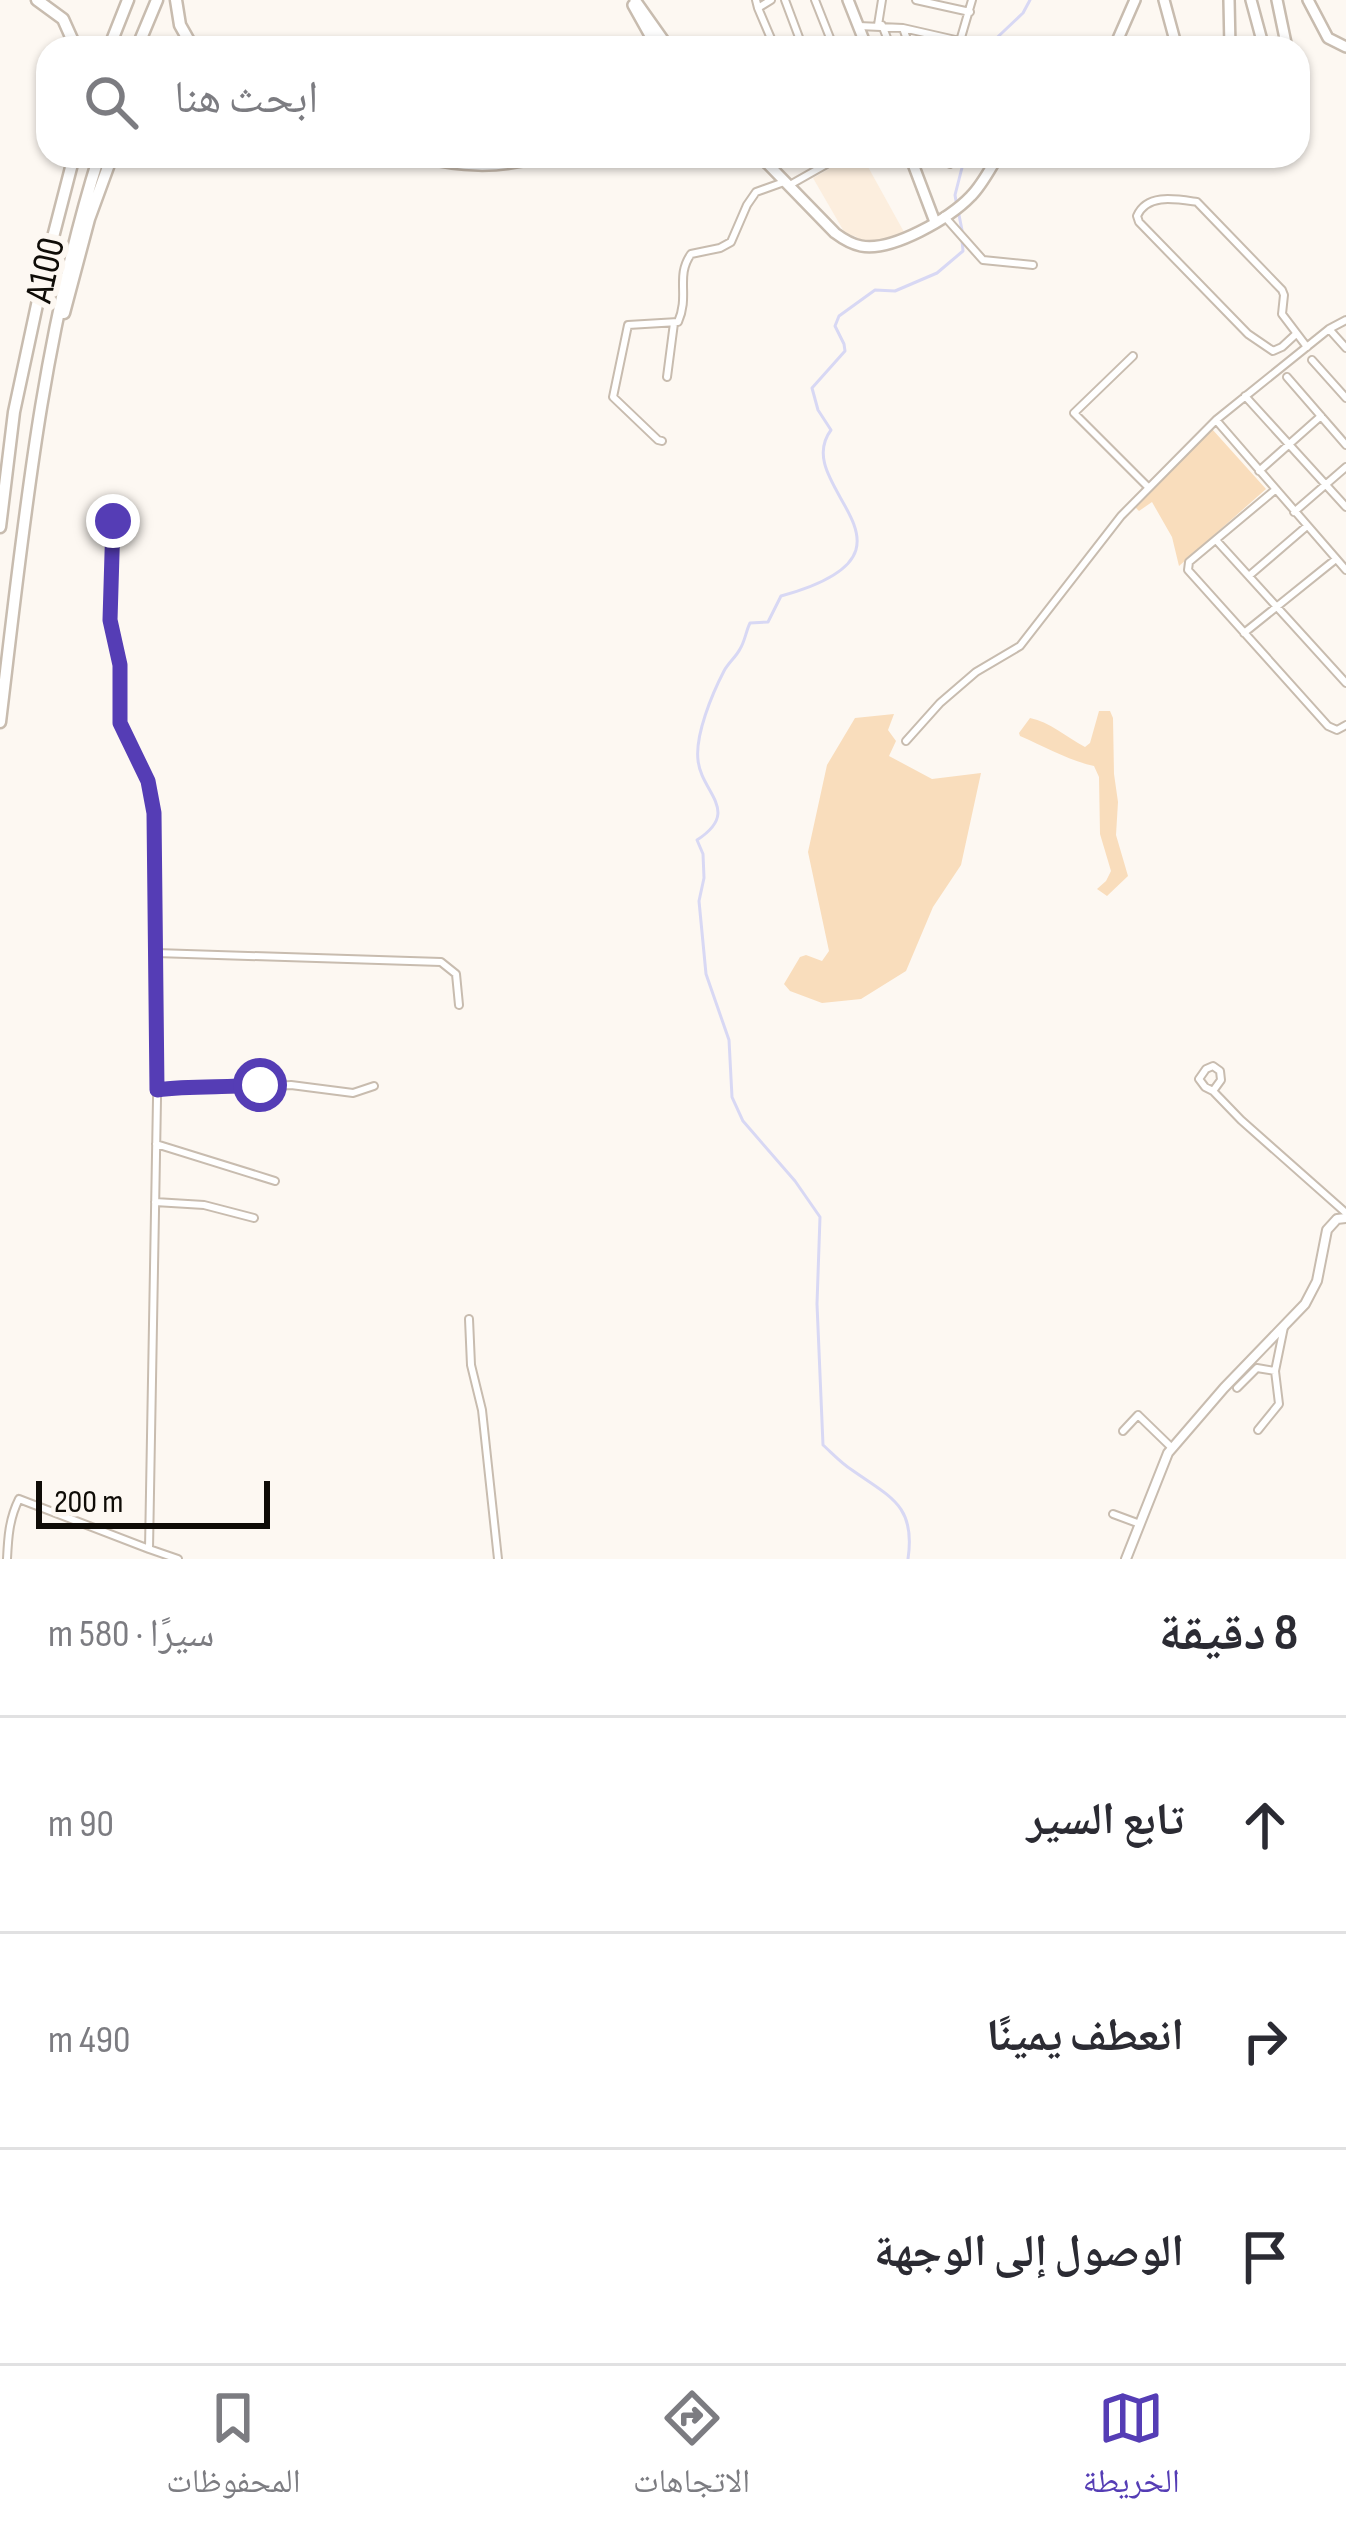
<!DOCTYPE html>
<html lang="ar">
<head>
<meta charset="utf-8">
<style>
	:root { --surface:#fff; --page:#f7f7f7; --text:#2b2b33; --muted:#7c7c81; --line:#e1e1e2; --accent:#553db5 }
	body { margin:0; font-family:"Sofia Sans Condensed","Noto Naskh Arabic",sans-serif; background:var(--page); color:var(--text); direction:rtl }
	.scale { position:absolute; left:36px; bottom:30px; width:234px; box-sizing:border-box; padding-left:12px; border:6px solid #0f0c07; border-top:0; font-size:33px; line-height:42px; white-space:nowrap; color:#0f0c07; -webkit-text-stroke:9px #fdf8f2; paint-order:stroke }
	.stop { position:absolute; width:36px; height:36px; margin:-27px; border:9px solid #553db5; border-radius:50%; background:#fff }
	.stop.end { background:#553db5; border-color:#fff; box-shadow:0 3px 12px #0008 }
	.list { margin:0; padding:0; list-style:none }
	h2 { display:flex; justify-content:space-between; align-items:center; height:156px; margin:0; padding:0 48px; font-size:51px }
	h2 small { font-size:39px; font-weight:400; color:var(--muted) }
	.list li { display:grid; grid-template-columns:78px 1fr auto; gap:36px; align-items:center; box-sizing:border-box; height:216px; padding:0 48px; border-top:3px solid var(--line) }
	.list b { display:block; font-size:45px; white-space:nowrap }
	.list em { font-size:39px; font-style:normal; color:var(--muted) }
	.icon { flex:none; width:66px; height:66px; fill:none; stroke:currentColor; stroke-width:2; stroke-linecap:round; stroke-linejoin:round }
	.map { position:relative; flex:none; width:1346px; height:1559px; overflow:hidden; direction:ltr }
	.search { position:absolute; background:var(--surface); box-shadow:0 3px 9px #0004; left:36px; right:36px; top:36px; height:132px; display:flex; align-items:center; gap:30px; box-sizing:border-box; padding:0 42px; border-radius:36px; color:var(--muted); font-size:45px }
	.sheet { height:804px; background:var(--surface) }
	nav { display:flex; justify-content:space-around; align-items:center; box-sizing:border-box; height:168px; border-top:3px solid var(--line); background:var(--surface); font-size:33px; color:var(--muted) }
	nav a { display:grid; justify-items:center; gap:6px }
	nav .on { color:var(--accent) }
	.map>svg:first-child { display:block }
</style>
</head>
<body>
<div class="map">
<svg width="1346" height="1559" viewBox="0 0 1346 1559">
	<rect width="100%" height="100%" fill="#fdf8f2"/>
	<path fill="#fceede" d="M851,156H862L904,232L884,240H860L855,236L846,235L813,178Z"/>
	<path fill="#f9ddbc" d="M1212,429L1266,489L1179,566L1172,537L1152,502L1139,511L1134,506Z
		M1099,711H1110L1113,718L1114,774L1118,802L1116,835L1128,876L1107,896L1097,889L1106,881L1111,871L1100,834L1099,777L1094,766C1067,760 1046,747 1020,736L1019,733L1030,718C1050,722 1066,737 1085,747L1090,743Z
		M894,714L888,730L896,741L889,756L932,779L981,773L961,865L933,907L906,971L861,999L822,1003L790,991L784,984L800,957L806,955L822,961L829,951L808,852L827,765L855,718Z"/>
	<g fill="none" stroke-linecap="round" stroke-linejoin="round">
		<path stroke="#d8d8f4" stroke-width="3" d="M986,48L1023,13L1030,0
			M956,201L955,195L965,156
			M958,210L962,230
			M908,1559C916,1505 890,1497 852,1470C841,1463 832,1453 823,1445L817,1304L820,1217L795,1181L743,1121L732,1097L729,1040L706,974L699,901L704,878L703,854L697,840C742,811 701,793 698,760C695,735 712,694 724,671C728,663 736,657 740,649C745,641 746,631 750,623L768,622L781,596C944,551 788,487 831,430L818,410L812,388L845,351L844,344L835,326L839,316L875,290L895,291L937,273L963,251L962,240"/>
		<g stroke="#c8bcaf" stroke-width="10">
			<path id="minor" d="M756,0L758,8L771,0
				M785,0L803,48
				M815,0L834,48
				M916,0L970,12
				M758,8L775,48
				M878,25L882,0
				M882,25L891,48
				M859,26L903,28L960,41L972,0
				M903,28L910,48
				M947,156L950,164
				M788,186L841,156
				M944,216L983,260L1033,265
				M1329,329L1346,348
				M1296,334L1282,347L1273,351L1248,334L1139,222L1137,216C1147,193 1176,199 1197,202L1282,290L1284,295L1282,314L1307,347
				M1133,356L1074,413L1148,487
				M1312,360L1346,398
				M667,377L674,323
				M1287,377L1346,445
				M1245,396L1346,507
				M1216,420L1346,570
				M662,441L658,440L613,397L628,325L678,322C690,295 675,277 691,254L720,248L731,242L747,205L756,192L784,182
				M1259,471L1321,416
				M1275,490L1189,562L1188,570L1328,726L1337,730L1346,725
				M1294,512L1346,467
				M1216,540L1346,683
				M1250,575L1307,526
				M1244,633L1336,559
				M906,741L940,703L976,672L1020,646L1121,516L1216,420L1329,329L1346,320
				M156,953L441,962L456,974L459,1005
				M1213,1066L1220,1071L1221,1080L1213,1091L1205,1087L1199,1079L1206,1069Z
				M157,1090L188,1085L223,1089L291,1085L353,1093L374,1086
				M1213,1091L1241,1120L1346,1213
				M156,1144L275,1181
				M155,1202L204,1205L254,1218
				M469,1319L471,1365L482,1410L498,1559
				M1237,1388L1257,1368L1275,1371
				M1258,1430L1279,1404L1275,1371L1284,1327
				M1123,1431L1138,1415L1171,1447
				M1113,1514L1140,1524
				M149,1549L178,1559
				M7,1559C8,1538 9,1519 19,1499L149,1549L158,1043L154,813L147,781L120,723V665L110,620L113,521"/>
		</g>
		<g stroke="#c8bcaf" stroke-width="12">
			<path id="tertiary" d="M1126,1559L1168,1453L1224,1388L1305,1304L1317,1281L1327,1230L1337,1219L1346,1218"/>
		</g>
		<g stroke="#c8bcaf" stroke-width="14">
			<path id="secondary" d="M635,0L669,48
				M848,0L867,48
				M1164,0L1177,48
				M1229,0L1230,48
				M1251,0L1264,48
				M1277,0L1287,48
				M1308,0L1328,38L1346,47
				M633,5L657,48
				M1114,48L1135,0
				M760,156L835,233C843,239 851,244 861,246C892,252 950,218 971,196C982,185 990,169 998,156
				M910,156L935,222"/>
		</g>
		<g stroke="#c8bcaf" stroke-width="15">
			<path id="motorway" d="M37,0L63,19L76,48
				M176,0L180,25L193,48
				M668,47L669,48
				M109,48L128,0
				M137,48L157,0
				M418,156C459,166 498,169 538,156
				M64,313L89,219L112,156
				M0,527L14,412L44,272L74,156
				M0,722C23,531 41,340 99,156"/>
		</g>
		<use href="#minor" stroke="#fff" stroke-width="6"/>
		<use href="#tertiary" stroke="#fff" stroke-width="8"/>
		<use href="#secondary" stroke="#fff" stroke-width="9"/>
		<use href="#motorway" stroke="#fff" stroke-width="10"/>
	</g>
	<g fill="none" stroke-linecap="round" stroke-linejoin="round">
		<path stroke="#553db5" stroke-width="15" d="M113,521L110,620L120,665V723L148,781L154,813L157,1090C191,1085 225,1088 260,1085"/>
	</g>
	<g text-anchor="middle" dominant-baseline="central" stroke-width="12" stroke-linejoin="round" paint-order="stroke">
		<g font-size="39" fill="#0f0c07" stroke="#fdf8f2">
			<text transform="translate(46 270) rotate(-77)">A100</text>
		</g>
	</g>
</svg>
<div class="scale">200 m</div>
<div class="stop" style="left:260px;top:1085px"></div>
<div class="stop end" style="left:113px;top:521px"></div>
<div class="search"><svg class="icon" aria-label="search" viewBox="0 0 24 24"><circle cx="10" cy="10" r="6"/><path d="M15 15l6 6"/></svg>ابحث هنا</div>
</div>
<section class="sheet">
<h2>8 دقيقة<small>سيرًا · 580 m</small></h2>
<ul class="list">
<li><svg class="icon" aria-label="ahead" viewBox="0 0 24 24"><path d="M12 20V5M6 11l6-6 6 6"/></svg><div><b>تابع السير</b></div><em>90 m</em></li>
<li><svg class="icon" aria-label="right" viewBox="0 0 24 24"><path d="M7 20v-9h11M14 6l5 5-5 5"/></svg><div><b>انعطف يمينًا</b></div><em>490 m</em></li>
<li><svg class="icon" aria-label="arrive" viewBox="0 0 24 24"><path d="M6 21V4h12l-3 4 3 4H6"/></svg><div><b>الوصول إلى الوجهة</b></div></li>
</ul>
</section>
<nav>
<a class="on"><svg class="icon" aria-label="map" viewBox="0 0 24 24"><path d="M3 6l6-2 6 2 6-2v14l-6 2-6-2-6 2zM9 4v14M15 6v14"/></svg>الخريطة</a>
<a><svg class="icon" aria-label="directions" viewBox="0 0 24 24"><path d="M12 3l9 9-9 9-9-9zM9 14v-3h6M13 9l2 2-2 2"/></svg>الاتجاهات</a>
<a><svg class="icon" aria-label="saved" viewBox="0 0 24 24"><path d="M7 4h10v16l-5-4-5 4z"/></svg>المحفوظات</a>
</nav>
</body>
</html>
